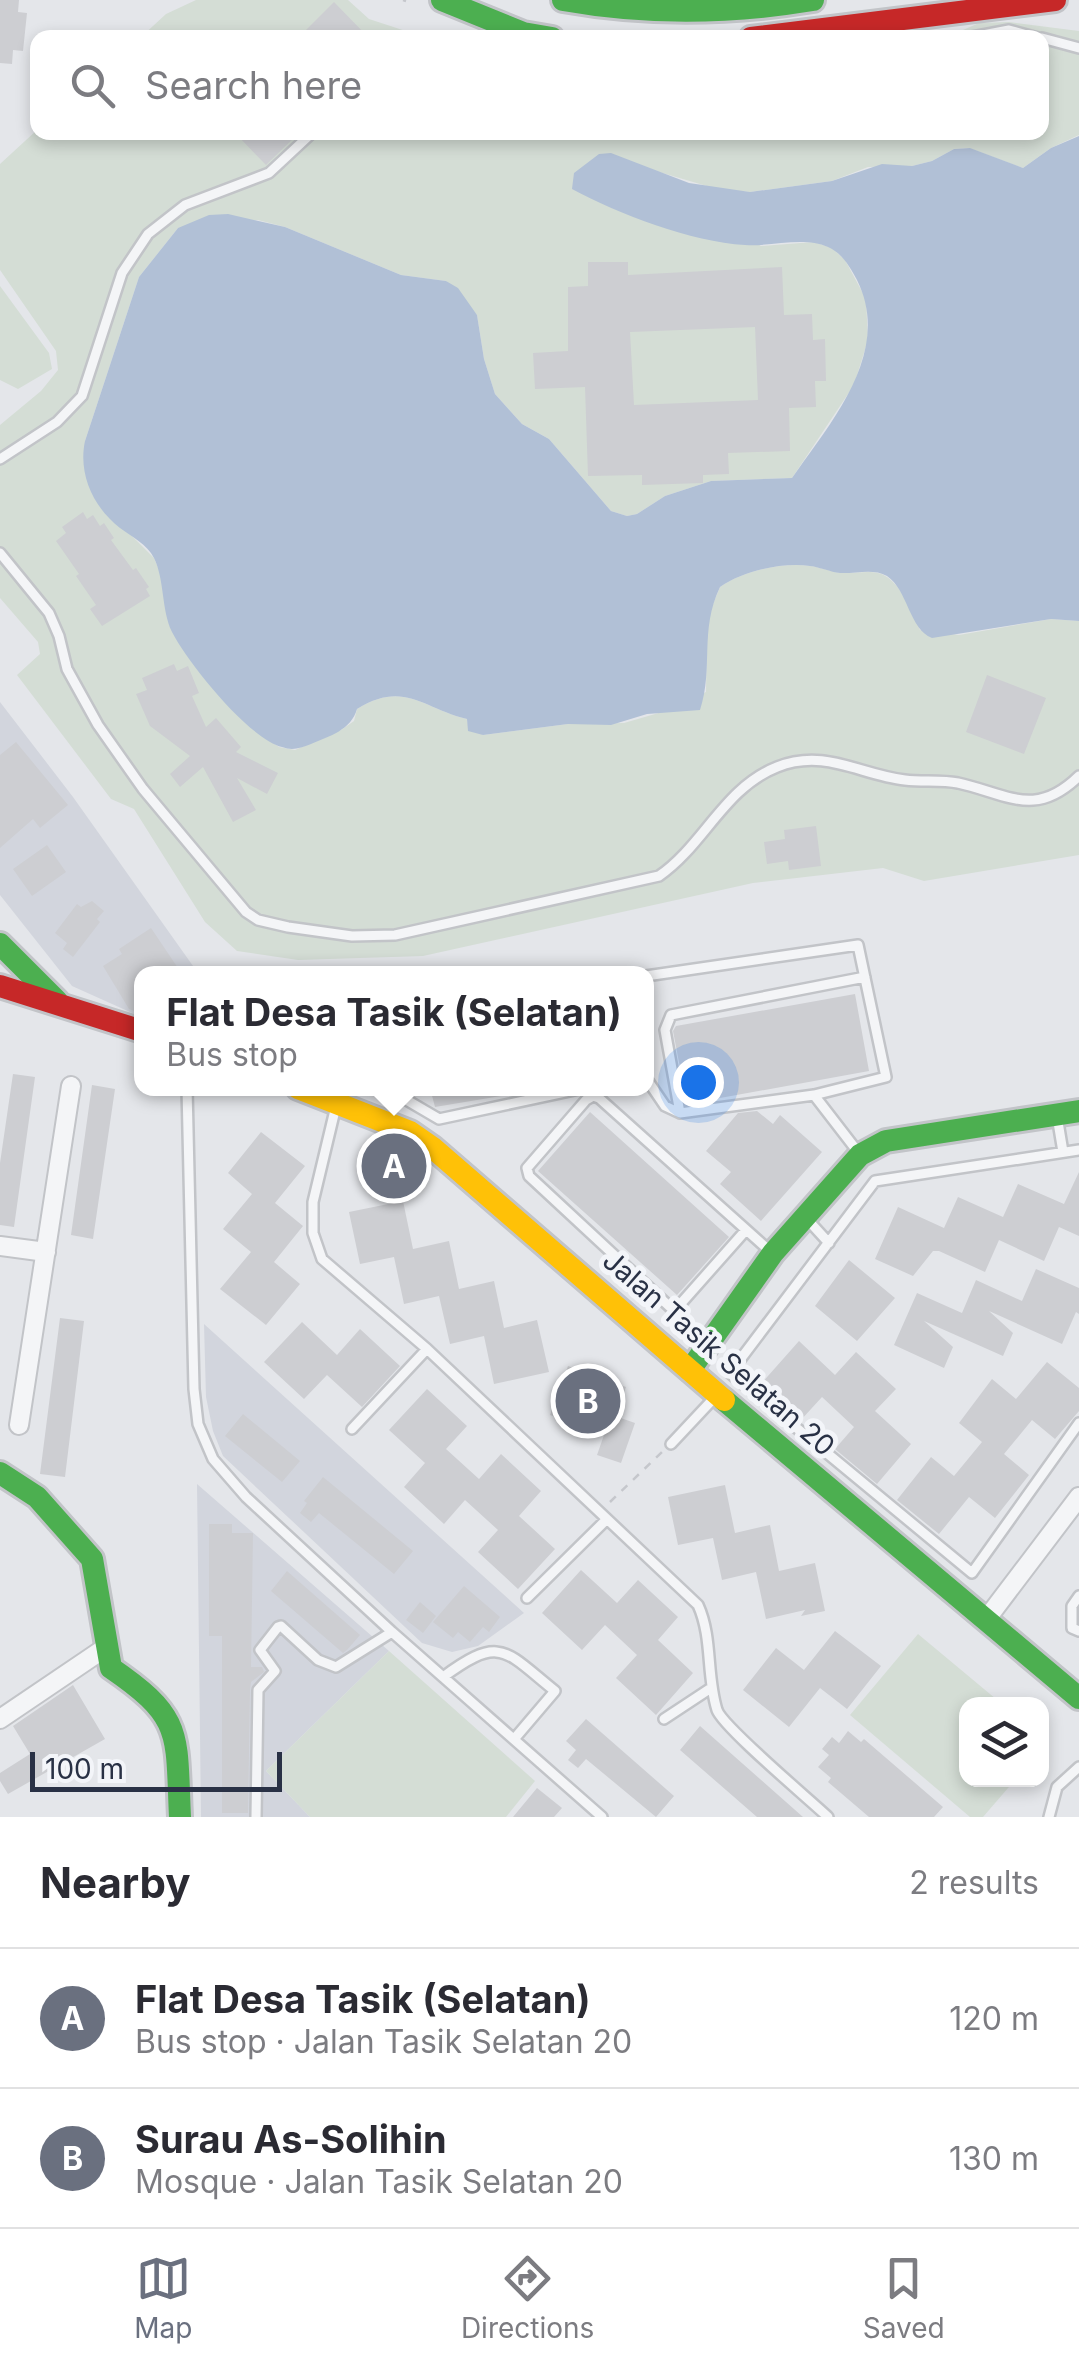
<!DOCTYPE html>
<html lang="en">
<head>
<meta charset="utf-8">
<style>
	:root { --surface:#fff; --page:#f2f2f3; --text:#2b2b33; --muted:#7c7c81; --line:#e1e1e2; --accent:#6a707f }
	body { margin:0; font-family:Inter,sans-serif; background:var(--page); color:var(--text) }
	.controls { position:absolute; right:30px; bottom:30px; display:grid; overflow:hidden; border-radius:20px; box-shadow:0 5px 15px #0003 }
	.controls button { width:90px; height:90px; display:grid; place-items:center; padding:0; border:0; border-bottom:2px solid var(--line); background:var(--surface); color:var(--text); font:50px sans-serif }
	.scale { position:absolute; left:30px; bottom:25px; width:252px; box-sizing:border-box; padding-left:10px; border:5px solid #293145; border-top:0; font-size:28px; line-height:35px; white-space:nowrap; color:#293145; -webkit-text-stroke:8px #f3f5f9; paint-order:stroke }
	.you { position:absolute; left:698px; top:1082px; width:35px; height:35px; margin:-25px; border:8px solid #fff; border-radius:50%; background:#1a73e8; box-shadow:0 0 0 15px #1a73e833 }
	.badge { display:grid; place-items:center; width:65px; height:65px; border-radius:50%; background:var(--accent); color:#fff; font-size:32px; font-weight:700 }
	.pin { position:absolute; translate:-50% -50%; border:5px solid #fff; box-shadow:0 2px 10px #0006 }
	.popup { position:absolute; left:134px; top:966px; width:520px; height:130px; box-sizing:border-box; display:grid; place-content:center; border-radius:20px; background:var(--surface); filter:drop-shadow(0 2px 8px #0005); font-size:32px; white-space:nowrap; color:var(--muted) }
	.popup b { font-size:38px; color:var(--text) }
	.popup::after { content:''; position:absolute; left:50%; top:100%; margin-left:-20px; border:20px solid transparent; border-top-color:var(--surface) }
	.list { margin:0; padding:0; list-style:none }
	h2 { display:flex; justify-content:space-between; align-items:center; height:130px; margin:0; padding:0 40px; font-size:42px }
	h2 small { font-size:32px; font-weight:400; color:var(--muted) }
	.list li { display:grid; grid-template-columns:65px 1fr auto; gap:30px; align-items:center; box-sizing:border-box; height:140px; padding:0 40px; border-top:2px solid var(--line) }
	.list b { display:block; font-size:38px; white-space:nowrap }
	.list p { margin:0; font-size:32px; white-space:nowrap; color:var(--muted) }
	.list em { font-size:32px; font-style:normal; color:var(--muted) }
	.icon { flex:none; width:55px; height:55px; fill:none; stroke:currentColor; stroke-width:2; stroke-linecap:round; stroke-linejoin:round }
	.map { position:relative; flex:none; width:1079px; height:1817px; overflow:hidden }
	.search { position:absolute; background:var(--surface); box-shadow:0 5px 15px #0003; left:30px; right:30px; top:30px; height:110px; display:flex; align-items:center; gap:25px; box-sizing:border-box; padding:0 35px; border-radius:20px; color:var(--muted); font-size:38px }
	.sheet { height:410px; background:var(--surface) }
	nav { display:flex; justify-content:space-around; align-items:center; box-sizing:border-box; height:140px; border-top:2px solid var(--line); background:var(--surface); font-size:28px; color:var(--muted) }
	nav a { display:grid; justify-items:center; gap:5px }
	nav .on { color:var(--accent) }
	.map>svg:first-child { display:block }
</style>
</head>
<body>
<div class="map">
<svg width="1079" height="1817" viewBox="0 0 1079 1817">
	<rect width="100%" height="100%" fill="#e4e6ea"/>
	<path fill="#d2d5dd" d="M0,702L73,797L198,973L142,974L141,1017L72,986L0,895Z
		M204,1324L524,1613L478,1646L452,1652L422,1643L223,1456L213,1431L206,1397Z
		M197,1484L389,1651L266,1771L310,1817H201Z"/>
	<path fill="#d4ddd5" d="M196,0H348L369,19L424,37L140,38L166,14Z
		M1009,22L1079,31V135L1051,148L1023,168L969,148L954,149L932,161L912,166L868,167L832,181L750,192L717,189L659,172L761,246L814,242L832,248L845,260L866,299L868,340L854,385L792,478L711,481L665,496L637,514L627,516L611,511L549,439L522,424L495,394L484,359L477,315L446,281L401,275L285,227L258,220L178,228L139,277L85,441L132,536L154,558L203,675L247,724L279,747L295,750L341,730L354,721L357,709C404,680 422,708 467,719L468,724L483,735L568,724L624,723L662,712L706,692L707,619L720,587C743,571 782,562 810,566C821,567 831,572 841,573C856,574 875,568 887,577C902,587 913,613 920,630L959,635L1051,619L1079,621V855L924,881L883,868L753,883L423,956L298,960L237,951L205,922L134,809L111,799L17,675L40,654L38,642L0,598V425L41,391L58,370L56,351L0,270V164L37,130L1042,132V38L947,37L979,23Z
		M0,286L49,353L52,369L18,389L0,380Z
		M918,1634L1002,1704H966V1780H1015L983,1817H970L850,1715Z
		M389,1651L535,1781L506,1817H310L266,1771Z"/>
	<path fill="#b1c0d6" d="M1079,136V621L1051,619L932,638C909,629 908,590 887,576C873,568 855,574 840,573C830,572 820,567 810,566C782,562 743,571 720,587C699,631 714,668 700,710L647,714L611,725L568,724L483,735L468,731L467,719C422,708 404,680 357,709C351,730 330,736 311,744C300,748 293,751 282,747C248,738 188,663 172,632C161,609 165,581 154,558C147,544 132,537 120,528C93,507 78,474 85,441L139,277L178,228L209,215L228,214L285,227L401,275L446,281L458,288L477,315L484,359L495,394L522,424L549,439L611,511L627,516L637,514L665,496L711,481L792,478C831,422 893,352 857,280C850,267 842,253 828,247C803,236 771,247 745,245C691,242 619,214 572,189L574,173L599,154L611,153L689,183L750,192L832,181L882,164L912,166L932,161L954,149L970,148L1023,168L1051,148Z"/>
	<path fill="#cdced2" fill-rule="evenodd" d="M0,0H19L18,12L27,13L23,51L13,50L12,64L0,63Z
		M334,2L369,38H298Z
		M234,132H300L266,165Z
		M588,262H628V275L782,267L784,315L812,314L813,340L825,339L826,381H815L816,407L789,408L790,451L728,453L729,474L703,475V483L642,485V475L588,476L585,387L535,389L533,353L568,351V287L588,286ZM755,327L758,400L634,405L630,332Z
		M83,512L87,519L93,515L100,526L104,523L114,538L111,540L133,570L136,568L149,587L146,589L150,596L102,626L90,609L96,605L76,576L79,574L56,541L66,533L62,527Z
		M174,664L177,671L188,666L199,693L192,696L206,727L216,718L241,747L236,752L278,773L267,794L237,778L256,810L233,822L203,767L180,787L170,774L190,756L150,726L136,694L147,690L142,678Z
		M987,675L1046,698L1024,754L966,732Z
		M16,742L68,805L40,828L33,819L0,848V755Z
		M816,826L821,866L789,870L788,861L767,864L764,842L785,839L784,830Z
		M47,845L66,872L32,896L13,869Z
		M92,901L104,911L97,919L100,922L73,957L63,949L67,943L55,933L77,904L81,907Z
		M151,928L182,974H142V1014L129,1009L103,966L122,954L119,949Z
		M855,994L869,1071L687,1104L673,1031L676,1026Z
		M13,1074L35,1077L14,1227L0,1225V1163Z
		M92,1085L115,1089L93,1239L71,1235Z
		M430,1088H500L501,1096L435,1107Z
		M757,1111L773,1124L780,1115L822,1152L761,1221L720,1184L731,1172L706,1151L738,1113Z
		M590,1112L729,1237L677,1295L538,1171Z
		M261,1132L305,1166L275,1203L303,1226L274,1262L300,1284L266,1325L220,1289L251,1252L223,1229L252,1194L228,1173Z
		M1079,1172V1236L1059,1227L1044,1261L999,1240L985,1272L939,1251H933L913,1276L875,1259L898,1207L944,1228L958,1197L1003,1217L1018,1184L1064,1204Z
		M403,1201L413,1249L449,1241L459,1289L494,1281L504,1328L537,1320L549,1372L494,1384L484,1336L450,1344L439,1296L404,1304L394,1257L360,1264L349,1212Z
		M849,1260L895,1298L857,1341L815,1306Z
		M1036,1269L1079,1288V1314L1076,1312L1062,1344L989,1311L1013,1333L1003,1356L924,1321L953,1347L944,1368L894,1345L917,1293L962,1313L976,1280L1022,1301Z
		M60,1318L84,1321L65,1477L40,1474Z
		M302,1322L337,1355L360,1329L400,1366L362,1407L327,1375L304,1399L264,1362Z
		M799,1341L835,1375L856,1352L896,1389L875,1411L911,1444L877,1484L835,1449L854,1427L822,1397L800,1421L760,1385Z
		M1047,1362L1079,1388V1411L1055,1439L1032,1420L1004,1454L1029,1475L995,1518L969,1497L939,1534L897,1500L931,1457L954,1476L982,1442L959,1423L992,1379L1016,1399Z
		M568,1366L626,1387L615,1416L635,1423L621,1463L597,1455L604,1435L550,1415Z
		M427,1389L467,1426L446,1449L479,1479L501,1454L541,1491L519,1516L555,1549L518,1589L478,1552L498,1530L465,1500L444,1524L404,1487L425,1463L389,1430Z
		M243,1414L300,1461L282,1482L225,1436Z
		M323,1477L413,1551L394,1574L319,1513L311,1522L300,1513L307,1503L304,1501Z
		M725,1485L735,1533L770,1525L779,1571L815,1563L825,1611L801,1616L805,1610L766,1619L756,1572L722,1580L713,1538L678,1545L668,1497Z
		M209,1524H232V1533H253L251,1667H262L264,1672L251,1682L250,1690L248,1813H222V1636H209Z
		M581,1570L617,1603L638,1580L678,1617L658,1640L693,1673L656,1715L616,1678L637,1655L605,1625L582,1650L542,1613Z
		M287,1571L360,1635L347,1650L343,1653L271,1591Z
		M464,1586L500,1617L489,1632L483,1627L470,1642L458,1632L453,1638L433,1622Z
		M420,1602L436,1616L423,1633L406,1620Z
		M835,1631L881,1666L847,1709L820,1688L789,1727L743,1690L776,1648L804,1670Z
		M73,1685L105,1739L8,1794L0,1781V1773L30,1754L13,1726Z
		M586,1719L674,1796L656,1817L586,1759L578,1768L568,1760L576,1750L566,1741Z
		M700,1726L803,1817H757L680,1750Z
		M848,1731L861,1742L864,1739L943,1807L934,1817H869L828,1782L831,1778L818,1767L829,1755L822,1749L832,1737L839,1743Z
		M537,1788L562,1808L554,1817H513Z"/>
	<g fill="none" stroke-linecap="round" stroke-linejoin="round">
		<g stroke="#c2c4c8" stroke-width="14">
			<path id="lane" d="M967,38L1009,30L1038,38
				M1042,38L1079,48
				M0,459L57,422L82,396L122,273L148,234L185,205L269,173L313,132
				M0,553L49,613L59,636L67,669L98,725L143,789L246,912L258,920L288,927L352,936L395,935L659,876C704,845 724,788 777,767C825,748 860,775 905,780C922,782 941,780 958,783C1008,794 1035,819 1079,776
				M646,976L858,945L886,1077L814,1095L680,1113L665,1106L646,1078
				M187,1088L194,1389L198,1424L213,1459L246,1497L392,1632L602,1817
				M386,1088L439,1119L584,1088
				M814,1095L858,1152
				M336,1106L313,1202V1233L322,1259L427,1349L698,1605C713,1638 706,1675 717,1710C723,1727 809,1799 828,1817
				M680,1113L665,1030L671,1015L865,977
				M1057,1116L1063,1152
				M1079,1150L875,1181L730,1373L972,1573L1079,1423
				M807,1219L829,1243
				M746,1230L676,1309L670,1307L529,1176L527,1168L586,1100L593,1096L599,1098L771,1252
				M352,1429L427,1349
				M671,1444L716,1396
				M1079,1596L1072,1606V1628L1079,1631
				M527,1598L605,1521
				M443,1677C501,1634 505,1651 555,1691L515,1738
				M664,1719L711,1688
				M256,1817L258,1690L275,1671L260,1650L278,1627L281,1626L318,1660L336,1667L392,1632
				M1049,1817L1057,1787L1079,1767"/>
		</g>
		<g stroke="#c2c4c8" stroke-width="22">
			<path id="street" d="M0,1246L46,1252
				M19,1425L71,1086
				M985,1621L1079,1497
				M0,1719L105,1648"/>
		</g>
		<g stroke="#c2c4c8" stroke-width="28">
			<path id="fast" d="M442,0L523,33L552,38
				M563,0C647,15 729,14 813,0
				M0,944L57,1001
				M690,1370L773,1253L860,1155L886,1141L1079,1111
				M724,1400L1079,1698
				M0,1473L37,1497L92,1559L111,1668C184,1718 176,1733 180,1817"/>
		</g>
		<g stroke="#c2c4c8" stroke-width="28">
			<path id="slow" d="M298,1088L410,1132L433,1148L724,1400"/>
		</g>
		<g stroke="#c2c4c8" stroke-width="28">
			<path id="jam" d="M751,38L1055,0
				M0,986L142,1031"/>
		</g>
		<path stroke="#c5c7cc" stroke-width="2.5" stroke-dasharray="8 8" stroke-linecap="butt" d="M403,0L406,1
			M610,1502L662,1452"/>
		<use href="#lane" stroke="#f4f5f7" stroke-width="9"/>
		<use href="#street" stroke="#f4f5f7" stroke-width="18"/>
		<use href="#fast" stroke="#4caf50" stroke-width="22"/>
		<use href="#slow" stroke="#ffc107" stroke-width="22"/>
		<use href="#jam" stroke="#c62828" stroke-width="22"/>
	</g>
	<g text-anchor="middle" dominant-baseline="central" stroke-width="10" stroke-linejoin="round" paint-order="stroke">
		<g font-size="28" fill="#293145" stroke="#f3f5f9">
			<text transform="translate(719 1353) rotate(41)">Jalan Tasik Selatan 20</text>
		</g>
	</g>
</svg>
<div class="controls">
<button><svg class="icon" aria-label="layers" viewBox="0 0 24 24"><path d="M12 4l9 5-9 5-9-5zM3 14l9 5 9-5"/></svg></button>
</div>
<div class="scale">100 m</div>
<div class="you"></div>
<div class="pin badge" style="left:394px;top:1166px">A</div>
<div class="popup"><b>Flat Desa Tasik (Selatan)</b>Bus stop</div>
<div class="pin badge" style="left:588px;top:1401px">B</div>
<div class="search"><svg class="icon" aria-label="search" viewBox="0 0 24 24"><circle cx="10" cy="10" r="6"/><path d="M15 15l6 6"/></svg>Search here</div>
</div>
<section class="sheet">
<h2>Nearby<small>2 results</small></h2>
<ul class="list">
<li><span class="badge">A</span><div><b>Flat Desa Tasik (Selatan)</b><p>Bus stop · Jalan Tasik Selatan 20</p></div><em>120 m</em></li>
<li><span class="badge">B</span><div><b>Surau As-Solihin</b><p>Mosque · Jalan Tasik Selatan 20</p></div><em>130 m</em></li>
</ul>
</section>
<nav>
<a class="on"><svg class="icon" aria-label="map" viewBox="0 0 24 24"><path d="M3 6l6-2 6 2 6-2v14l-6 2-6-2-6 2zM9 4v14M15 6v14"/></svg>Map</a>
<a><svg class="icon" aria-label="directions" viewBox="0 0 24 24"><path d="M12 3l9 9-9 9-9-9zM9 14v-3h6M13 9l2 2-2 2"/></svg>Directions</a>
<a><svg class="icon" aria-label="saved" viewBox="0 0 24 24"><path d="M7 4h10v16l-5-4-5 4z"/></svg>Saved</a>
</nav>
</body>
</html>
